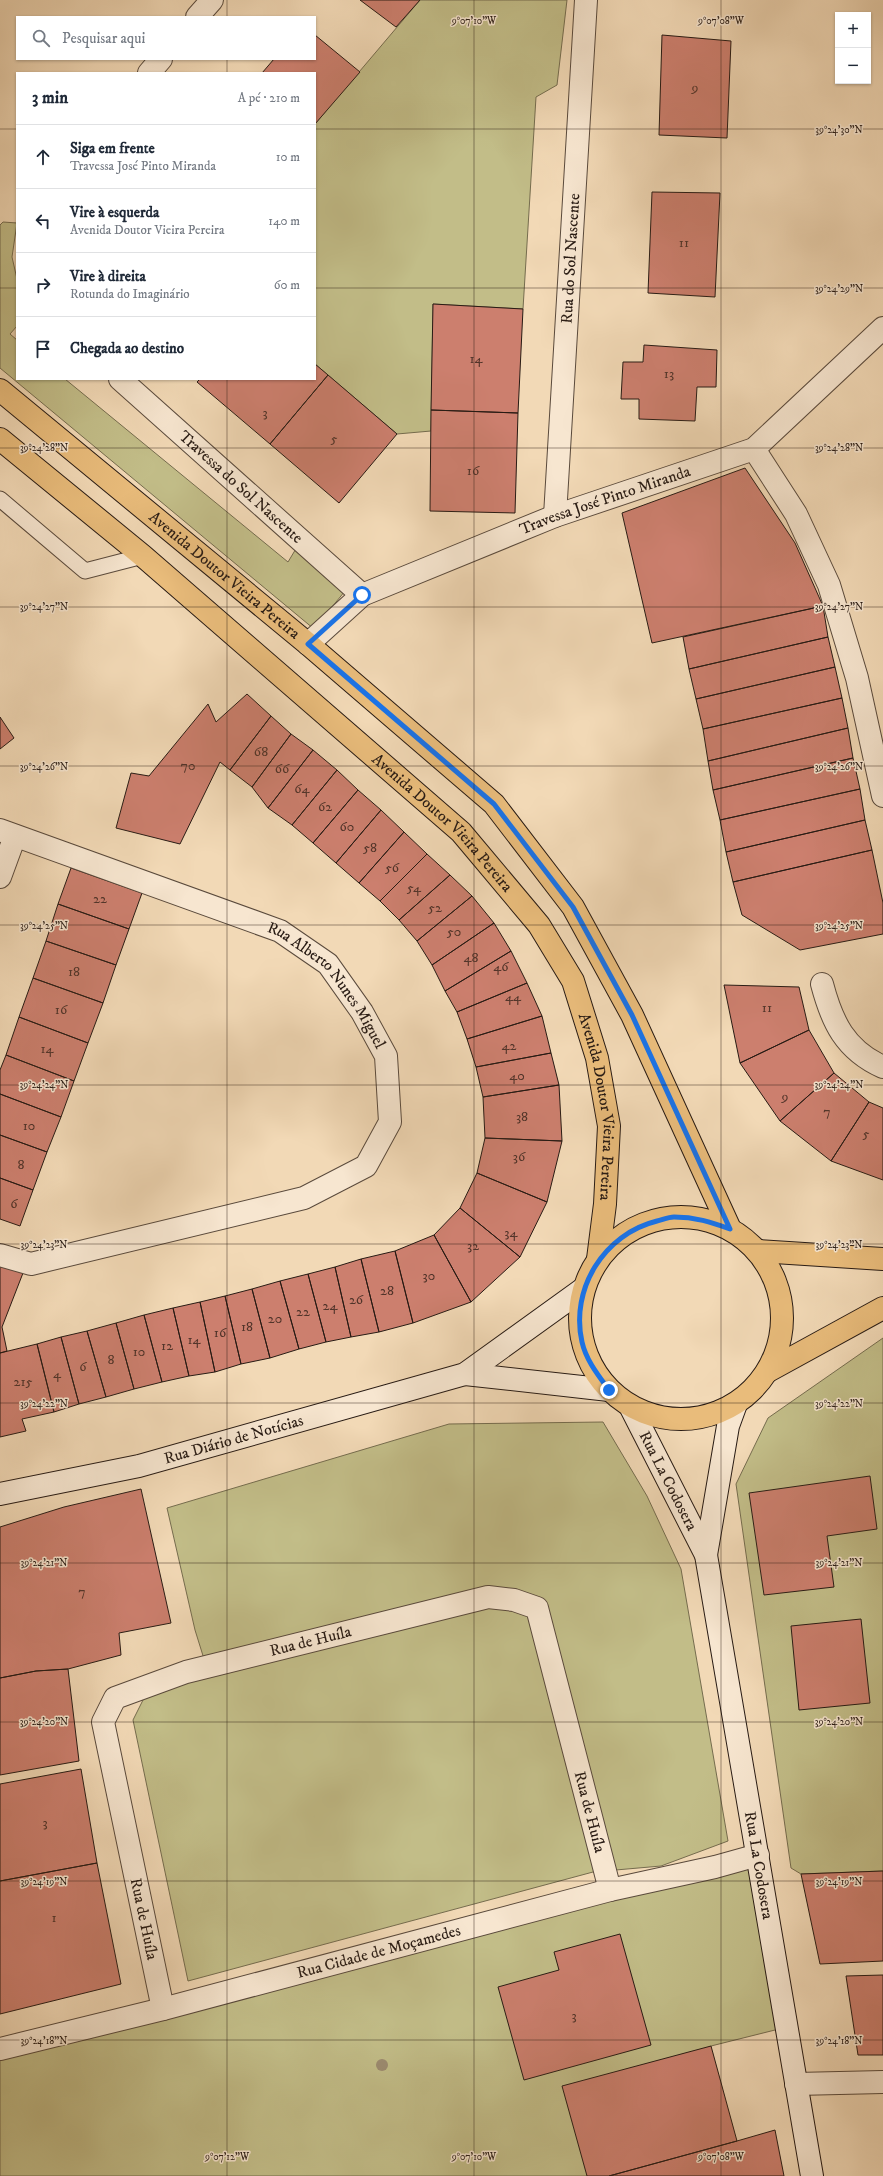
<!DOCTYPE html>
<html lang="pt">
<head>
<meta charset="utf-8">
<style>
	:root { --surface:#fff; --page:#f2f2f3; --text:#1f2937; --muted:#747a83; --line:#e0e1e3 }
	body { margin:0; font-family:"IM FELL DW Pica",serif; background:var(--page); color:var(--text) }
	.controls { position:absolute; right:12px; top:12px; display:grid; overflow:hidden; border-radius:0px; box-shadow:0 1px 3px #0004 }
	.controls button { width:36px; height:36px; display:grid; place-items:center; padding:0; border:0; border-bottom:1px solid var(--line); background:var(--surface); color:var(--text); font:20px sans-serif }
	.stop { position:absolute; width:12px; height:12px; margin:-9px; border:3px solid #1a73e8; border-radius:50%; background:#fff }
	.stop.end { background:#1a73e8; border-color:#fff; box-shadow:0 1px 4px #0008 }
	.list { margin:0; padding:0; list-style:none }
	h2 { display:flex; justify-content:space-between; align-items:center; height:52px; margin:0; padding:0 16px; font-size:17px }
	h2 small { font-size:13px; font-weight:400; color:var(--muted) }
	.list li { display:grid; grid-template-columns:26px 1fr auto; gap:12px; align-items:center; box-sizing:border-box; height:64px; padding:0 16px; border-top:1px solid var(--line) }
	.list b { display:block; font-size:15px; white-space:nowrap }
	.list p { margin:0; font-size:13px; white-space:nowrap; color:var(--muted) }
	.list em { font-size:13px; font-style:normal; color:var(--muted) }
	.icon { flex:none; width:22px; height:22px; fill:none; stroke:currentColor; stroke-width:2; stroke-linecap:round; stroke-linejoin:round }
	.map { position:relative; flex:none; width:883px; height:2176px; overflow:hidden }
	.search { position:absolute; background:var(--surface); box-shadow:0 1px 3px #0004; left:16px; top:16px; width:300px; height:44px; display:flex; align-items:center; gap:10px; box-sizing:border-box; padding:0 14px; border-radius:0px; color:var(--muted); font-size:15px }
	.panel { position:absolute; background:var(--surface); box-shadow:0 1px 3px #0004; left:16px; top:72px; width:300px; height:308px; border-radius:0px }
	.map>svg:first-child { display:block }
</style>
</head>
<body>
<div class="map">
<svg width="883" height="2176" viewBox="0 0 883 2176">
	<rect width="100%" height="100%" fill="#f2d9b6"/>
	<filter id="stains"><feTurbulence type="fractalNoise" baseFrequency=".005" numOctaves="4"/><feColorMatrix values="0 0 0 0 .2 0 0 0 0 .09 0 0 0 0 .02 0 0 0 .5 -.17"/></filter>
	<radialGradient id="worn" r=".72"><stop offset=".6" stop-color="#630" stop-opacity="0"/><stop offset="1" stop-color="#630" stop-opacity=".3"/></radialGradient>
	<path fill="#c2bd88" stroke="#756c4e" d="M420,0H567L557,85L536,97L523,309L433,304L431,431L397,434L315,364V124Z
		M3,222L17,223L12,257L17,279V326L10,334L17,340V379H65L288,562L297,547L345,591L314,629L0,368V225Z
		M883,1338V1871L801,1874L791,1868L736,1484L768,1418Z
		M603,1422L647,1496L681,1569L728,1841L661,1866L593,1872L188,1981L133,1720L144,1698L209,1675L195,1630L167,1508L449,1424Z
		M758,1855L787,2027L711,2046L587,2176H0V2049Z"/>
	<path fill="#cc7f6e" stroke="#281b14" d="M360,0H420L396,27Z
		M315,35L360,72L315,124V73H262L274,59H315Z
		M662,35L731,41L727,138L659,135Z
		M652,192L720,193L715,297L648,293Z
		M433,304L523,309L518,413L431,410Z
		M644,345L717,350L716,387H697L695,421L639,419V399H621L623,362H643Z
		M315,364L328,375L270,444L197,382L200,379H315Z
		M328,375L397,434L339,503L270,444Z
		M431,410L518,413L515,513L430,511Z
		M745,468L795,543L823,606L652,643L622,513Z
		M823,606L828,637L689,669L683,637Z
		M828,637L835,667L696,699L689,669Z
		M835,667L842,698L703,729L696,699Z
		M247,694L271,716L230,770L220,762L180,844L116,828L131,773L149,776L208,704L216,722Z
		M842,698L848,728L708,761L703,729Z
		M271,716L291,734L252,787L230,770Z
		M0,717L14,738L0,749Z
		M848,728L853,758L713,790L708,761Z
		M291,734L313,750L268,808L252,787Z
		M313,750L337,770L292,825L268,808Z
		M853,758L860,789L720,820L713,790Z
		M337,770L358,790L313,843L292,825Z
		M860,789L865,820L726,852L720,820Z
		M358,790L381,810L336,863L313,843Z
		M381,810L404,832L359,883L336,863Z
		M865,820L872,850L733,882L726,852Z
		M404,832L427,854L380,901L359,883Z
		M872,850L883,903V934L800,950L742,915L733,882Z
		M427,854L450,875L399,920L380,901Z
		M71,868L142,893L129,929L58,904Z
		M450,875L472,896L417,941L399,920Z
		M472,896L494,923L432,965L417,941Z
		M58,904L129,929L116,965L46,941Z
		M494,923L511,951L445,991L432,965Z
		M46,941L116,965L103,1003L33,978Z
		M511,951L527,983L457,1012L445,991Z
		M33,978L103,1003L88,1043L19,1017Z
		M527,983L542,1016L467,1039L457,1012Z
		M724,985L799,987L809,1030L740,1063Z
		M542,1016L551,1053L476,1067L467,1039Z
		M19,1017L88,1043L74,1081L6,1055Z
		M809,1030L834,1073L780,1121L740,1063Z
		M551,1053L559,1085L483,1097L476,1067Z
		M6,1055L74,1081L61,1117L0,1094V1070Z
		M834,1073L869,1102L831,1161L780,1121Z
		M559,1085L562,1141L485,1138L483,1097Z
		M0,1094L61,1117L47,1152L0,1135Z
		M869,1102L883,1108V1180L831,1161Z
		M0,1135L47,1152L33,1190L0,1178Z
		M485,1138L562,1141L547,1202L477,1173Z
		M477,1173L547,1202L520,1257L460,1208Z
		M0,1178L33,1190L20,1226L0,1219Z
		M460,1208L520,1257L471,1302L434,1235Z
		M434,1235L471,1302L413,1323L395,1251Z
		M395,1251L413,1323L379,1332L361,1259Z
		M361,1259L379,1332L351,1337L335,1267Z
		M0,1266L23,1273L2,1327L7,1351L0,1353Z
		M335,1267L351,1337L326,1342L308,1274Z
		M308,1274L326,1342L299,1349L280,1281Z
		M280,1281L299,1349L270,1358L252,1289Z
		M252,1289L270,1358L241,1364L225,1296Z
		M225,1296L241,1364L215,1372L200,1302Z
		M200,1302L215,1372L189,1376L173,1308Z
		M173,1308L189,1376L162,1382L144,1315Z
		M144,1315L162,1382L134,1389L116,1323Z
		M116,1323L134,1389L106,1397L87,1331Z
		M87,1331L106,1397L79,1404L61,1337Z
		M61,1337L79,1404L54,1412L37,1344Z
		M37,1344L54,1412L22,1419L26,1431L0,1437V1353Z
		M870,1476L877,1529L827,1536L834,1587L764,1595L749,1493Z
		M141,1489L171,1623L119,1633L121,1655L68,1669L36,1671L0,1678V1527L64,1507Z
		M861,1619L870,1703L799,1710L791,1626Z
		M68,1669L79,1761L0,1775V1678L36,1671Z
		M81,1769L97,1863L0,1881V1784Z
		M97,1863L121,1984L0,2014V1881Z
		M883,1871V1961L820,1964L801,1874Z
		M620,1934L651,2045L524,2080L498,1987L559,1970L554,1952Z
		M883,1975V2055H858L846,1976Z
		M711,2046L737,2141L609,2176H587L562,2086Z
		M775,2130L784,2176H609L737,2141Z"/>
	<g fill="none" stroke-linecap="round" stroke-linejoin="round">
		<g stroke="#5a4a3c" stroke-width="17">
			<path id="service" d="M0,499L85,571L143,556"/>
		</g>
		<g stroke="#5a4a3c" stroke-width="24">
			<g id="minor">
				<path d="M197,17L212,0"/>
				<path d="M149,73L161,59"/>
				<path id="s1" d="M120,379L362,595"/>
				<path d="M754,449L796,514L829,585L857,678L883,796"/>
				<path id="s2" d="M555,516L586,0"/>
				<path id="s3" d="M308,644L362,595L555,516L754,449L883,328"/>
				<path id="s4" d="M0,830L280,931L328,964L362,1012L386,1056L390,1122L366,1166L304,1198L31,1264L0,1255"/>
				<path d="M0,877L15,836"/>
				<path d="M822,984C832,1022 845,1050 883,1067"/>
				<path id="s5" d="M163,2009L103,1722L115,1698L186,1672L488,1597L514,1600L537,1608L610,1890"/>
				<path id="s6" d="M0,2049L163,2009L610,1890L715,1867L758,1855"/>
				<path d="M796,2084L883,2082"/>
			</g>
		</g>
		<g stroke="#281b14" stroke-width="24">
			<g id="secondary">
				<path d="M465,1374L609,1390"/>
				<path id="s7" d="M630,1406L706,1555L812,2176"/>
				<path id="s8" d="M0,1494L139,1466L465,1374L583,1289"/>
				<path d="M706,1555L728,1426L736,1404"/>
			</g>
		</g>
		<g stroke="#281b14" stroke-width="24">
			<g id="primary">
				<path id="s9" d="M0,390L308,644L494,804L573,907L632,1015L730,1229"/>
				<path id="s10" d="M0,439L143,556L461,832L539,925L573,981L597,1058L609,1126L605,1204L598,1259"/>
				<circle cx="681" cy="1318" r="101"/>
				<path d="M758,1251L883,1259"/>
				<path d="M768,1371L883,1308"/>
			</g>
		</g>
		<use href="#service" stroke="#f7e6d0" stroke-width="15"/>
		<use href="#minor" stroke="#f7e6d0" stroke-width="22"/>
		<use href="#secondary" stroke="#f7e6d0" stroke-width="22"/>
		<use href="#primary" stroke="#e9bc7b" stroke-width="22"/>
	</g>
	<circle fill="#9c8b70" cx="382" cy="2065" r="6"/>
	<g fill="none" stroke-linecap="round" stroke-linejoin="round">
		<path stroke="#1a73e8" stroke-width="5" d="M362,595L308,644L494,804L573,907L632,1015L730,1229C711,1222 695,1217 674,1217C668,1217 662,1220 657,1221C604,1234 570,1289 582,1342C586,1360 598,1375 609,1390"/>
	</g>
	<path fill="none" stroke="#281b14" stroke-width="1" stroke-opacity="0.45" d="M227,0V17M474,0V2176M721,0V2176M227,59V73M0,129H17M315,129H883M0,288H17M315,288H883M227,379V2176M0,448H883M0,607H883M0,766H883M0,925H883M0,1085H883M0,1244H883M0,1403H883M0,1563H883M0,1722H883M0,1881H883M0,2040H883"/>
	<g text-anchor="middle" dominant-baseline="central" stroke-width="3" stroke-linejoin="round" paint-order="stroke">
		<g font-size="14" fill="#51342a">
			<text x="695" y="88">9</text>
			<text x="684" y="243">11</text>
			<text x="476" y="359">14</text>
			<text x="669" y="374">13</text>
			<text x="265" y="413">3</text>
			<text x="334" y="439">5</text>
			<text x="473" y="471">16</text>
			<text x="261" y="752">68</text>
			<text x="188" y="766">70</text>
			<text x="282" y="769">66</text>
			<text x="302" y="789">64</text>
			<text x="325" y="807">62</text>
			<text x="347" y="827">60</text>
			<text x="370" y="848">58</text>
			<text x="392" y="868">56</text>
			<text x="414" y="888">54</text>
			<text x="100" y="899">22</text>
			<text x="435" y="908">52</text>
			<text x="454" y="932">50</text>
			<text x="471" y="958">48</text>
			<text x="501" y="967">46</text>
			<text x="74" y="972">18</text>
			<text x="513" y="997">44</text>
			<text x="767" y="1008">11</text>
			<text x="61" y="1010">16</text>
			<text x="509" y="1046">42</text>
			<text x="47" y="1049">14</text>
			<text x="517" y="1076">40</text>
			<text x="785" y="1097">9</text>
			<text x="827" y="1112">7</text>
			<text x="522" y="1117">38</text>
			<text x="29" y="1126">10</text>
			<text x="866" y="1134">5</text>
			<text x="519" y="1157">36</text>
			<text x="21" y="1165">8</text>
			<text x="14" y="1204">6</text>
			<text x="511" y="1233">34</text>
			<text x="473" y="1246">32</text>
			<text x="429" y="1276">30</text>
			<text x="387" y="1291">28</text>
			<text x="356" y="1300">26</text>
			<text x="330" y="1306">24</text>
			<text x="303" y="1312">22</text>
			<text x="275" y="1319">20</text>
			<text x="247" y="1327">18</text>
			<text x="220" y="1333">16</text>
			<text x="194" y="1340">14</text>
			<text x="167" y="1346">12</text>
			<text x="139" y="1352">10</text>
			<text x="111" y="1360">8</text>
			<text x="83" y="1367">6</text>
			<text x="57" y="1374">4</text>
			<text x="23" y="1382">215</text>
			<text x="82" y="1592">7</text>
			<text x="45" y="1823">3</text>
			<text x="54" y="1918">1</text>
			<text x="574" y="2016">3</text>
		</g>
		<g font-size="16" fill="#281b14" stroke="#f7e6d0">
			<text stroke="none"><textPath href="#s2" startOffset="258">Rua do Sol Nascente</textPath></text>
			<text stroke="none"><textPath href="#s1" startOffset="162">Travessa do Sol Nascente</textPath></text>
			<text stroke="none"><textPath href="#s3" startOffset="334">Travessa José Pinto Miranda</textPath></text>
			<text stroke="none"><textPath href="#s9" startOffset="291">Avenida Doutor Vieira Pereira</textPath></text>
			<text stroke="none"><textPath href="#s10" startOffset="586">Avenida Doutor Vieira Pereira</textPath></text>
			<text stroke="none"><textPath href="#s4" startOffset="370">Rua Alberto Nunes Miguel</textPath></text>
			<text stroke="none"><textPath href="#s10" startOffset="922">Avenida Doutor Vieira Pereira</textPath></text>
			<text stroke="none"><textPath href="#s8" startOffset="240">Rua Diário de Notícias</textPath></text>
			<text stroke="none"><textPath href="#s7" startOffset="84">Rua La Codosera</textPath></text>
			<text stroke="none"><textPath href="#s5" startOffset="524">Rua de Huíla</textPath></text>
			<text stroke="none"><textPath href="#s5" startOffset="968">Rua de Huíla</textPath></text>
			<text stroke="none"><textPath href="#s7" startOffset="482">Rua La Codosera</textPath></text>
			<text transform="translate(144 1919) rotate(78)">Rua de Huíla</text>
			<text stroke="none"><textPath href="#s6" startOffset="391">Rua Cidade de Moçamedes</textPath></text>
		</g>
	</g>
	<g font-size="10" text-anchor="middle" fill="#281b14" stroke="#f7e6d0" stroke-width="3" stroke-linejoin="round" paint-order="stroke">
		<text x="474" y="24">9°07'10"W</text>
		<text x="721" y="24">9°07'08"W</text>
		<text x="839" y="133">39°24'30"N</text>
		<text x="839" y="292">39°24'29"N</text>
		<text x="44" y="451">39°24'28"N</text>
		<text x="839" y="451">39°24'28"N</text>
		<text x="44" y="610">39°24'27"N</text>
		<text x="839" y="610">39°24'27"N</text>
		<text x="44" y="770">39°24'26"N</text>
		<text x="839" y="770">39°24'26"N</text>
		<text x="44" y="929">39°24'25"N</text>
		<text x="839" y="929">39°24'25"N</text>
		<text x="44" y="1088">39°24'24"N</text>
		<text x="839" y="1088">39°24'24"N</text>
		<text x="44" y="1248">39°24'23"N</text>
		<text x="839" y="1248">39°24'23"N</text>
		<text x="44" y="1407">39°24'22"N</text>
		<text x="839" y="1407">39°24'22"N</text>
		<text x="44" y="1566">39°24'21"N</text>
		<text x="839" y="1566">39°24'21"N</text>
		<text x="44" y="1725">39°24'20"N</text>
		<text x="839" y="1725">39°24'20"N</text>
		<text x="44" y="1885">39°24'19"N</text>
		<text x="839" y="1885">39°24'19"N</text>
		<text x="44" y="2044">39°24'18"N</text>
		<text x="839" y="2044">39°24'18"N</text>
		<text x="227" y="2160">9°07'12"W</text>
		<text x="474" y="2160">9°07'10"W</text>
		<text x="721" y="2160">9°07'08"W</text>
	</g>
	<rect width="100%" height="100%" filter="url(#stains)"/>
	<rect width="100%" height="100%" fill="url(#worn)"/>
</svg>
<div class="controls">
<button>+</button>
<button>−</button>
</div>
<div class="stop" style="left:362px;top:595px"></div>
<div class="stop end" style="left:609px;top:1390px"></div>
<div class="search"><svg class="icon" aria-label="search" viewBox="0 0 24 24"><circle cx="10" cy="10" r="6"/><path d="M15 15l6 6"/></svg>Pesquisar aqui</div>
<section class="panel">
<h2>3 min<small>A pé · 210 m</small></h2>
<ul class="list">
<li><svg class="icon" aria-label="ahead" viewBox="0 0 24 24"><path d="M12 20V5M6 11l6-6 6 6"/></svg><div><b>Siga em frente</b><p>Travessa José Pinto Miranda</p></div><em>10 m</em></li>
<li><svg class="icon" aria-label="left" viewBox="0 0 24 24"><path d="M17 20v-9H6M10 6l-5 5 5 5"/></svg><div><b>Vire à esquerda</b><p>Avenida Doutor Vieira Pereira</p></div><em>140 m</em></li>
<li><svg class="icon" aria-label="right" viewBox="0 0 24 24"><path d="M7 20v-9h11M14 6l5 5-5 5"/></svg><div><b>Vire à direita</b><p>Rotunda do Imaginário</p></div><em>60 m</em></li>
<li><svg class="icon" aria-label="arrive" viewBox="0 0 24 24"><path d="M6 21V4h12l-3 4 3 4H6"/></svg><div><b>Chegada ao destino</b></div></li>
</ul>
</section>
</div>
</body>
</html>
